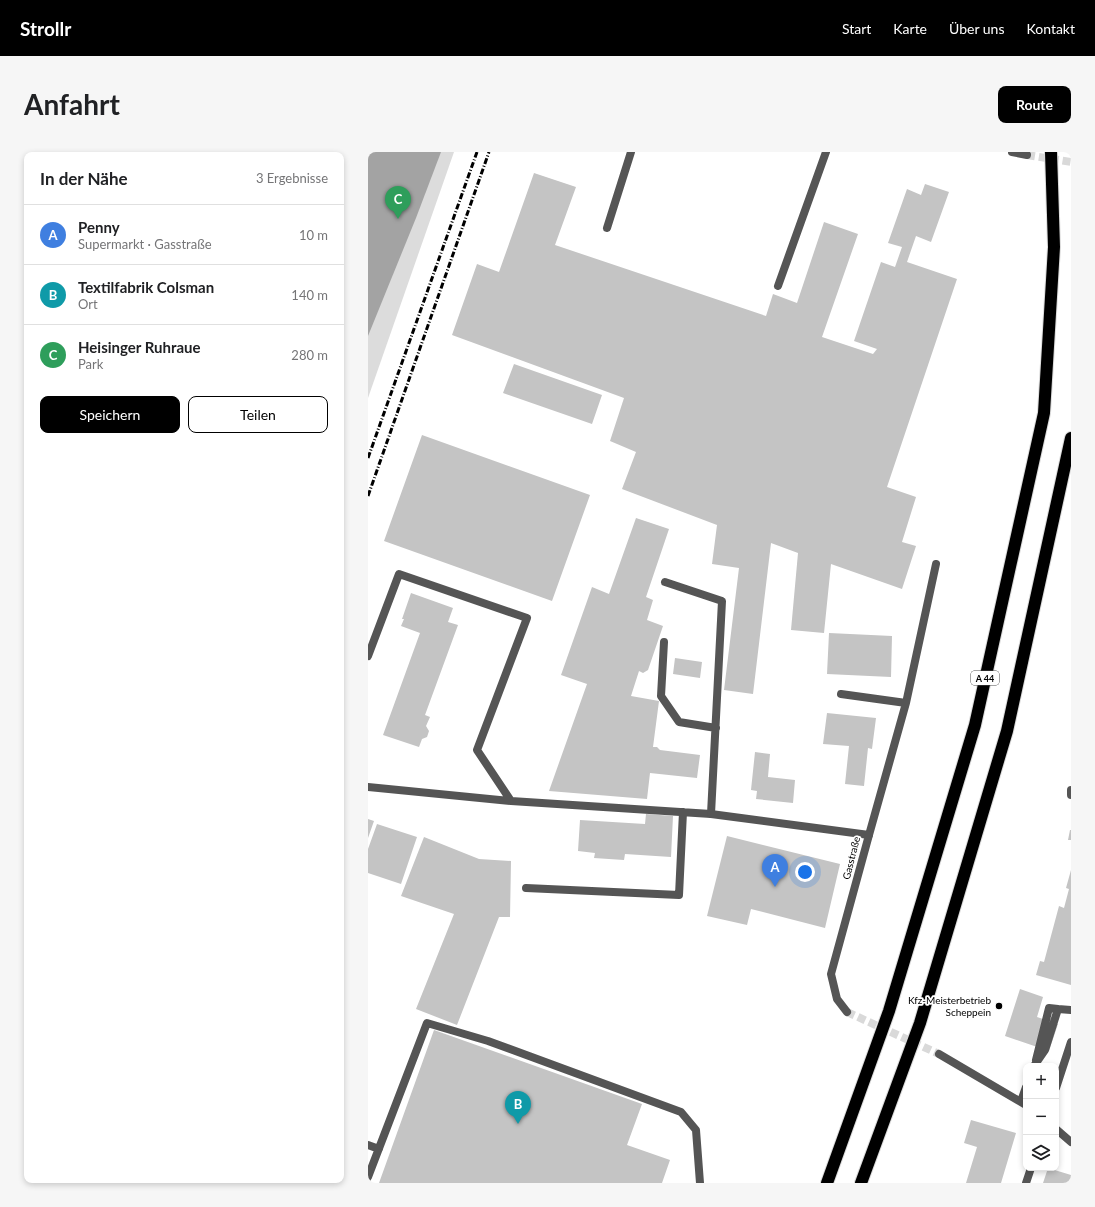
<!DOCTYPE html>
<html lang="de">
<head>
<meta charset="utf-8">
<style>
	:root { --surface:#fff; --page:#f6f6f6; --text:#202124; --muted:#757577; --line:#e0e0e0; --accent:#000 }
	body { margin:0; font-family:Lato,sans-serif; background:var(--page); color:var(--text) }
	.controls { position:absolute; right:12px; bottom:12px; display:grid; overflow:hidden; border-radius:8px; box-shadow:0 2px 6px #0003 }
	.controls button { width:36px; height:36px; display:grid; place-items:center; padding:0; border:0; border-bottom:1px solid var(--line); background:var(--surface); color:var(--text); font:20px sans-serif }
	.you { position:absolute; left:437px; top:720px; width:14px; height:14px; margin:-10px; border:3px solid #fff; border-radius:50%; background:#1a73e8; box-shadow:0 0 0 6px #1a73e833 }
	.badge { display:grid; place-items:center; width:26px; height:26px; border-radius:50%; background:var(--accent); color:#fff; font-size:13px; font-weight:700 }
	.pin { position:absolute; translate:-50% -33px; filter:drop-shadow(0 1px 2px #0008) }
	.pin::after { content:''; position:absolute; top:21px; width:14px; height:12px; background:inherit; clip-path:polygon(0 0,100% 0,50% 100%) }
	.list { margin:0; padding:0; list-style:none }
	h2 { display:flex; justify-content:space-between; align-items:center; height:52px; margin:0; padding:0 16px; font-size:17px }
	h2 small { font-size:13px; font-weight:400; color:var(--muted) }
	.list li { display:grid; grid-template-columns:26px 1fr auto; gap:12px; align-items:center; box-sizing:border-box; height:60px; padding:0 16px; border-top:1px solid var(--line) }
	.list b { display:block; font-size:15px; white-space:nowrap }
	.list p { margin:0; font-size:13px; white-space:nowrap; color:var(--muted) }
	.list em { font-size:13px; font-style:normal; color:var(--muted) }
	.actions { display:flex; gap:8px; padding:12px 16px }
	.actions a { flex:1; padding:9px 0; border:1px solid var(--accent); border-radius:8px; text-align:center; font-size:14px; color:var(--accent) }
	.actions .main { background:var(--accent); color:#fff }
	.icon { flex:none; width:22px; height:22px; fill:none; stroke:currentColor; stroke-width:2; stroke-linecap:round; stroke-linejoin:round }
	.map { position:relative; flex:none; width:703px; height:1031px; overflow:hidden; border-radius:8px }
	header { display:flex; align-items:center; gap:24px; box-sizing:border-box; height:56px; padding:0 20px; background:var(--accent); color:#fff }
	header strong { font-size:19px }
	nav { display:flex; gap:22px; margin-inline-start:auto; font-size:14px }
	.intro { display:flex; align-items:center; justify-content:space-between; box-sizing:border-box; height:96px; padding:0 24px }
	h1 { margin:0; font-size:28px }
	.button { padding:10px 18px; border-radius:8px; background:var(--accent); color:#fff; font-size:14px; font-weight:700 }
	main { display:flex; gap:24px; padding:0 24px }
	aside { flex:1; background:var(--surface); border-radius:8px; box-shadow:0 2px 6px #0003 }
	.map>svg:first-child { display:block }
</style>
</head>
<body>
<header>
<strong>Strollr</strong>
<nav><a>Start</a><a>Karte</a><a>Über uns</a><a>Kontakt</a></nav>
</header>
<div class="intro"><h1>Anfahrt</h1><a class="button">Route</a></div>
<main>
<aside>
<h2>In der Nähe<small>3 Ergebnisse</small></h2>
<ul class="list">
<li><span class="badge" style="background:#3f7fe0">A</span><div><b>Penny</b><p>Supermarkt · Gasstraße</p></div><em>10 m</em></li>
<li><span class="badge" style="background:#0f9aa8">B</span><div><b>Textilfabrik Colsman</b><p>Ort</p></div><em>140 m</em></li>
<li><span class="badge" style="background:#2e9e5b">C</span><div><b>Heisinger Ruhraue</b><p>Park</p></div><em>280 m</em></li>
</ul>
<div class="actions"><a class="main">Speichern</a><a>Teilen</a></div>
</aside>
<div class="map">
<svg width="703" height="1031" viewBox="0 0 703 1031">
	<rect width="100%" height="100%" fill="#fff"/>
	<path fill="#dcdcdc" d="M0,0H86L0,246Z"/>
	<path fill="#a3a3a3" d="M0,0H73L48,66L0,184Z"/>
	<path fill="#c4c4c4" d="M166,21L208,35L187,93L398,164L405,142L429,151L456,70L490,82L454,185L505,202L509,197L486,189L513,110L527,115L534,95L520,91L539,37L553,43L557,32L581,40L563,90L548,84L539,110L589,127L519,335L548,345L534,390L548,394L534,437L463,412L456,481L423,478L430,401L403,391L385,542L356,538L371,416L344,412L349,373L254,337L268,300L242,289L256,246L84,183L109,112L131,120Z
		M146,212L234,243L224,272L135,241Z
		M54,283L222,343L184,449L16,389Z
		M268,366L301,377L278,445L285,448L279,468L295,474L280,518L275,521L271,519L263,544L291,549L285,595H289L292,598L332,603L329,626L282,621L279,647L181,639L219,532L193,523L224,435L241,442Z
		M43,441L85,456L80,470L90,473L57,563L62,565L58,574L61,579L59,585L54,587L51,595L15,583L52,481L33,474L36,467H34Z
		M461,481L524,484L523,525L459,522Z
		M307,506L334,510L332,526L305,522Z
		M459,561L508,566L504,597L500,596L496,634L477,632L481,594L455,592Z
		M387,600L402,602L400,625L427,628L425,651L388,647L389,639L383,638Z
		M278,662L305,664L303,705L257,702L256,708L226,706L227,701L210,699L212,668L277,672Z
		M0,667L6,669L0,686Z
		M9,672L49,685L33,732L0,721V697Z
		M702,678H703V688H700Z
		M359,684L472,712L457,776L383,757L379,773L339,764Z
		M56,685L111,707L143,709L142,765H131L89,873L48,857L86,762L33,744Z
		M703,718V833L668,823L672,809L676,810L691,754L696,756L701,737L698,736Z
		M652,837L675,845L669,865L690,872L681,899L637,884Z
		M66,878L274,952L259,993L302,1008L294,1031H11Z
		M603,968L648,981L633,1031H598L609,995L596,991Z
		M680,1016L703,1023V1031H675Z"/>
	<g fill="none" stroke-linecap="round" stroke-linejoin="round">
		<path stroke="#d9d9d9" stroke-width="8" stroke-dasharray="8 4" stroke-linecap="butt" d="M659,3L703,10
			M479,860L571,902"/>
		<g stroke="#dbdbdb" stroke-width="14">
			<path id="motorway" d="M459,1031L521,859L607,573L676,261L686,95L683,0
				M493,1031L552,871L639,579L703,286"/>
		</g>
		<path stroke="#555" stroke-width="8" d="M239,76L263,0
			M410,134L458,0
			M296,490L293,544L311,570L348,576
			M0,504L31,422L159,466L109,598L143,649L343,662L354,449L297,430
			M473,542L538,551
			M0,635L143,649
			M703,638V643
			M501,683L538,551L568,412
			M158,736L311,743L315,660
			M668,908L681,856L690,857
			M666,914L677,898L690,857L703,858
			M653,949L658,935
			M0,993L11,997
			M0,1025L59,871L120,889L313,960L328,978L332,1031"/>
		<path stroke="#555" stroke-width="8" d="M644,0L659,3
			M343,662L501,683L463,822L469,847L479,860
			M571,902L658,953
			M688,977L703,990"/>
		<path stroke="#555" stroke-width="8" d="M688,936L703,890
			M658,1031L663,1016"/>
		<use href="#motorway" stroke="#000" stroke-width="12"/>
		<path stroke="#000" stroke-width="3" stroke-dasharray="6 2 1 2" stroke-linecap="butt" d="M0,306L109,0
			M0,344L121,0"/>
	</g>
	<circle fill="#000" stroke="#fff" stroke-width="1.5" cx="631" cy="854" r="4"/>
	<g text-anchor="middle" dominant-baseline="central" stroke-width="3.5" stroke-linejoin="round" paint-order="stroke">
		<rect fill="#fff" stroke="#4c4c4c" stroke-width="1" x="603" y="519" width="28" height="14" rx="3"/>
		<g font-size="9" font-weight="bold" fill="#000">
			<text x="617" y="526">A 44</text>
		</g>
		<g font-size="10" fill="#000" stroke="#fff">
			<text transform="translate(483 706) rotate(-76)">Gasstraße</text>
		</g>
		<g font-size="10" fill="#000" stroke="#fff" text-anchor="end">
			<text x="623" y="848">Kfz-Meisterbetrieb<tspan x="623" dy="12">Scheppein</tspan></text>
		</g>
	</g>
</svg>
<div class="controls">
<button>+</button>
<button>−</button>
<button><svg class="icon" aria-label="layers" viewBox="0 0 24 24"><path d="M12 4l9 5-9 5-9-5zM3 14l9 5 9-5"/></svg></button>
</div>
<div class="you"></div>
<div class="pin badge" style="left:407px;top:735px;background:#3f7fe0">A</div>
<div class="pin badge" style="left:150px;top:972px;background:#0f9aa8">B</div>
<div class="pin badge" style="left:30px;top:67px;background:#2e9e5b">C</div>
</div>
</main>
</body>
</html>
